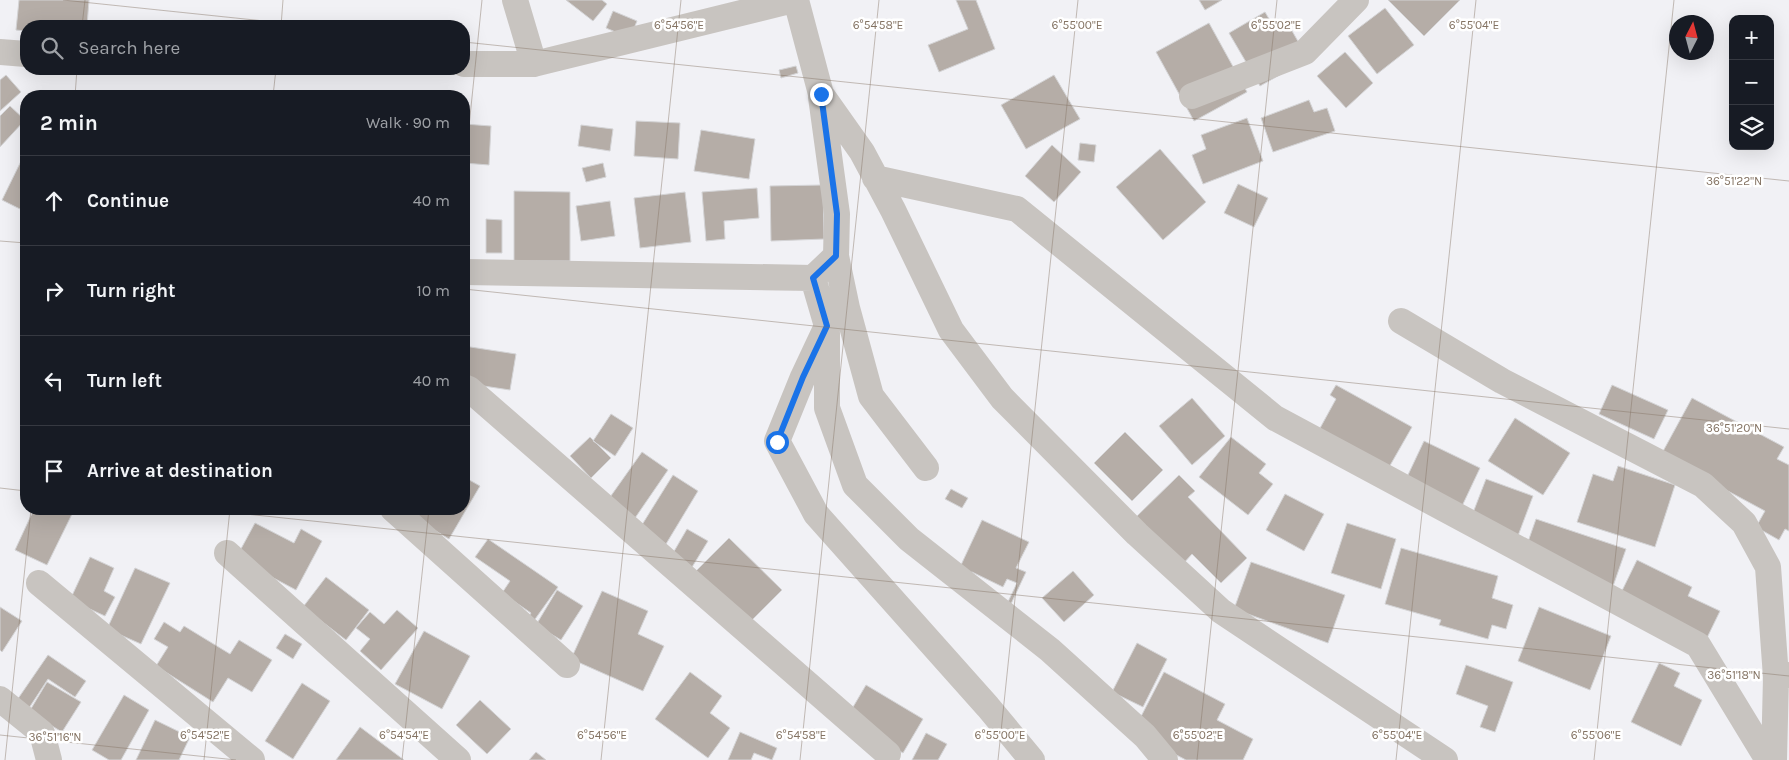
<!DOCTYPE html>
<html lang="en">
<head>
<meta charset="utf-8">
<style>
	:root { --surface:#171b24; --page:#20242c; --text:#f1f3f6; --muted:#9ea1a6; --line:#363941 }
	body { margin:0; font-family:Karla,sans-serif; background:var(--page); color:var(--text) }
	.controls { position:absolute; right:15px; top:15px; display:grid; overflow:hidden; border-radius:10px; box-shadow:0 5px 20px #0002 }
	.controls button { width:45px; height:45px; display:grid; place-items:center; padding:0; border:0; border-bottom:1px solid var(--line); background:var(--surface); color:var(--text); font:25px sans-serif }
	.compass { position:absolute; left:1669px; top:15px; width:45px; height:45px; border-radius:50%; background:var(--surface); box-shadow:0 5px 20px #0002; rotate:6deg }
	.stop { position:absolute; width:15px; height:15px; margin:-11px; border:4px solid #1a73e8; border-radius:50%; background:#fff }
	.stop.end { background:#1a73e8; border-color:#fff; box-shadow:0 1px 5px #0008 }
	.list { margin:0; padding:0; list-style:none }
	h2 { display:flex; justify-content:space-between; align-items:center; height:65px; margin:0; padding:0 20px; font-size:21px }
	h2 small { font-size:16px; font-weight:400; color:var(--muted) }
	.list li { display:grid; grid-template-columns:32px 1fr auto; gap:15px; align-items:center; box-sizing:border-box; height:90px; padding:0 20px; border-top:1px solid var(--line) }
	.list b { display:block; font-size:19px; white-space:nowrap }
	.list em { font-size:16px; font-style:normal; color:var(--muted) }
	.icon { flex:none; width:28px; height:28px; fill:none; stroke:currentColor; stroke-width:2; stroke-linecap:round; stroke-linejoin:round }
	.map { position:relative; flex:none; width:1789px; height:760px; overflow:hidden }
	.search { position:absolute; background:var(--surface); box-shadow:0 5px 20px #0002; left:20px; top:20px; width:450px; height:55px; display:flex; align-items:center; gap:12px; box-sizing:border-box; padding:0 18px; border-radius:20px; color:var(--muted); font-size:19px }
	.panel { position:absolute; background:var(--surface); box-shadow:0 5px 20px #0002; left:20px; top:90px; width:450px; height:425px; border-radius:20px }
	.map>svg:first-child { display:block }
</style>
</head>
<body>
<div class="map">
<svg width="1789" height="760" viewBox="0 0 1789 760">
	<rect width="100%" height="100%" fill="#f1f1f5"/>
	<path fill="#b5ada7" stroke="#d4d4d6" d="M19,0H89L87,26H26V31L16,30Z
		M566,0H602L607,4L593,21Z
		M956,0H976L995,49L939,72L928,45L968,29Z
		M1199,0H1222L1205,10Z
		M1388,0H1460L1424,36Z
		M1385,8L1414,45L1377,74L1348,36Z
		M613,11L637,21L630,38L606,28Z
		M1265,12L1275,29L1287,22L1308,59L1260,86L1229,33Z
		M1209,23L1247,92L1194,121L1156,52Z
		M1345,52L1373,83L1346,108L1317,76Z
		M796,66L798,73L781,78L779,70Z
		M6,75L21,92L0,111V80Z
		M1054,75L1080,119L1026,149L1001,105Z
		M1309,100L1314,112L1327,108L1335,131L1273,152L1261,118Z
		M10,106L25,120L0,147V116Z
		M1247,118L1263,161L1203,184L1192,155L1206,149L1201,135Z
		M636,121L680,123L678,159L634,156Z
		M464,124L491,126L489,165L464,163Z
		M581,125L613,129L610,151L578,146Z
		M701,130L755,139L749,179L694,171Z
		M1080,143L1096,145L1094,162L1078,160Z
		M1052,145L1081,172L1054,202L1025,176Z
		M1160,149L1206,202L1163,240L1116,187Z
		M26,151V212L2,200Z
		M603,163L606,177L586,182L582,168Z
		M1238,184L1268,198L1254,227L1224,213Z
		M823,185L824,239L771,241L770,186Z
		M757,188L759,218L724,221L725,239L706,241L702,192Z
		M514,191L570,192V261H514Z
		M685,192L691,242L640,248L634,198Z
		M610,201L615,236L581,241L576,206Z
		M486,219L502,220V253H486Z
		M464,346L516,354L510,390L464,383Z
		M1336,385L1412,427L1388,469L1319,430L1336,399L1330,395Z
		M1612,385L1668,410L1654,439L1599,414Z
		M1192,398L1225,436L1192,465L1159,426Z
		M1692,398L1784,447L1777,459L1789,465V531L1785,529L1779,540L1756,527L1765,511L1661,455Z
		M611,414L633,428L615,456L593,441Z
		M1515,418L1570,453L1543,495L1488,461Z
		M1125,432L1163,470L1132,501L1094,463Z
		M590,437L611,458L591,478L570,456Z
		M1231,437L1266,464L1259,473L1273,484L1248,515L1199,477Z
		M1424,441L1480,468L1455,521L1399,494Z
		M642,452L668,470L635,518L608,500Z
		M1618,466L1675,485L1655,547L1577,522L1593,474L1613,481Z
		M673,475L698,491L666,544L640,528Z
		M1179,475L1195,491L1188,497L1247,558L1221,583L1192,554L1182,565L1136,517Z
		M464,477L480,486L449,539L413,517L418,509H464Z
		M1486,479L1533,496L1513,549L1466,531Z
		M951,489L968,498L962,508L945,499Z
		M1285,494L1324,514L1304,551L1266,530Z
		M34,509H67L73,512L47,565L15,550Z
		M1536,519L1626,549L1611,592L1523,556Z
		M982,520L1029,542L1016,568L1026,572L1010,606L1007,604L1017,583L1007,579L1003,587L972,572L954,580Z
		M255,523L294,543L301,529L322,541L296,590L236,558Z
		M1347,523L1396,539L1381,589L1331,573Z
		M687,529L708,541L689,572L669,560Z
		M729,538L782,590L747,625L694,573Z
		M488,539L558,587L533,622L528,618L531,613L502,593L510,581L475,557Z
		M1401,548L1498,576L1492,598L1513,605L1506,629L1492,625L1488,639L1439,625L1441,620L1385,604Z
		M90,557L114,568L104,591L115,597L105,616L70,600Z
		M1637,560L1692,587L1688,596L1720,611L1703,646L1618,599Z
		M1251,562L1345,595L1328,643L1234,609Z
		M135,568L170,583L141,644L107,629Z
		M1073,571L1094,595L1064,622L1042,598Z
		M326,577L369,610L346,640L303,607Z
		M557,590L583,606L561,640L536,625Z
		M602,591L648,611L638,634L664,646L643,691L571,659Z
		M0,607L22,621L2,652L0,650Z
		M1539,607L1611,636L1590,690L1518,661Z
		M397,610L418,628L381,670L360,651L370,639L356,628L370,612L384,624Z
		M164,622L180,632L184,626L230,654L239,640L272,660L252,692L228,678L213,702L156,666L168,647L154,639Z
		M424,631L470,656L442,709L395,684Z
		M285,634L302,644L293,659L276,648Z
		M1137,643L1167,659L1143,707L1112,692Z
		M48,655L86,681L75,697L48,679L27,711L15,703Z
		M1659,663L1680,673L1674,686L1702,700L1681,746L1631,722Z
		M1466,665L1513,682L1495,732L1480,727L1488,706L1456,694Z
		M690,672L722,696L710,713L730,728L708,758L655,719Z
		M1164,672L1225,704L1217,720L1253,739L1243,760H1186L1133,732Z
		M47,682L81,702L62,732L29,712Z
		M302,683L330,701L293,759L265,741Z
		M866,685L923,719L903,753L846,719Z
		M124,695L149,710L121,760H109L92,750Z
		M480,700L511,729L487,754L456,725Z
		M155,720L190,737L179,760H136Z
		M360,727L404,760H336Z
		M740,732L777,748L772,760L754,753L751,760H728Z
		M926,733L947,744L938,760H912Z
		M536,752L546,760H529Z"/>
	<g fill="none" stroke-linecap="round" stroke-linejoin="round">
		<path stroke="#c8c4c0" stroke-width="26" d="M515,0L534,64
			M796,0L821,94L862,152L893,210L951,330L1002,398L1137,534L1221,611L1445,760
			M0,52L26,54
			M464,64H534L794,0
			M1192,96L1305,52L1356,0
			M875,178L1017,209L1275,418L1698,645L1768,760
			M836,256L847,308L871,396L926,468
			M464,272L813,278L836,256L837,214L821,97
			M813,278L827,326L803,377L777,441L816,514L988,707L1032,760
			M1401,321L1502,381L1703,485L1744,523L1768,567L1776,677
			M827,333V408L855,485L909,539L1050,650L1145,736L1165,760
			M464,387L469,389L888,754
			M393,509L567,665
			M227,553L458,760
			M39,583L252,760
			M0,699L42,733L49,760
			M1774,760L1776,677L1789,675"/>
	</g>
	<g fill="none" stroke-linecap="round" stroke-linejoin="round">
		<path stroke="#1a73e8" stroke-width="6" d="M777,442L803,377L827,326L813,278L836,256L837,214L821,94"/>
	</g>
	<path fill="none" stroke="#847363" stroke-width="1" stroke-opacity="0.45" d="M63,0L312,26M82,26L85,0M281,26L283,0M464,42L1789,181M75,96L77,69M273,96L276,69M464,175L482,0M0,241L26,243M464,289L1789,429M0,488L26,491M198,509L1789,676M0,735L236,760M5,760L31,509M204,760L230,509M402,760L429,509M601,760L681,0M800,760L879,0M998,760L1078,0M1197,760L1277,0M1396,760L1476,0M1594,760L1674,0"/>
	<g font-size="12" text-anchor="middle" fill="#847363" stroke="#fff" stroke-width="5" stroke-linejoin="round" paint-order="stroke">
		<text x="679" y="29">6°54'56"E</text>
		<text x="878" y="29">6°54'58"E</text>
		<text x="1077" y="29">6°55'00"E</text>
		<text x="1276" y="29">6°55'02"E</text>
		<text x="1474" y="29">6°55'04"E</text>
		<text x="1734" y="185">36°51'22"N</text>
		<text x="1734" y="432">36°51'20"N</text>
		<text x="1734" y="679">36°51'18"N</text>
		<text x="205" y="739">6°54'52"E</text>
		<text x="404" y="739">6°54'54"E</text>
		<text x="602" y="739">6°54'56"E</text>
		<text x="801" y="739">6°54'58"E</text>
		<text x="1000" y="739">6°55'00"E</text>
		<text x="1198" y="739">6°55'02"E</text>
		<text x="1397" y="739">6°55'04"E</text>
		<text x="1596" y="739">6°55'06"E</text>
		<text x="55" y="741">36°51'16"N</text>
	</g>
</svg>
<div class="controls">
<button>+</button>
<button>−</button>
<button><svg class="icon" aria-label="layers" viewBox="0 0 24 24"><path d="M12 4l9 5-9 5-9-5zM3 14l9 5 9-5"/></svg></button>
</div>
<svg class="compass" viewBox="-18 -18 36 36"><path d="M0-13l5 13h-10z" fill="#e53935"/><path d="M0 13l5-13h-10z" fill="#9ea1a6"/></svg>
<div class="stop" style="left:777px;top:442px"></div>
<div class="stop end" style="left:821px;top:94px"></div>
<div class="search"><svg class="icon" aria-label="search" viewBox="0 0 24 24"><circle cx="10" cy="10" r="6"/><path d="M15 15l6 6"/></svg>Search here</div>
<section class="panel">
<h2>2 min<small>Walk · 90 m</small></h2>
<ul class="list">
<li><svg class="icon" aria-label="ahead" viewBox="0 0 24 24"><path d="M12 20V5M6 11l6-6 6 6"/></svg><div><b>Continue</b></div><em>40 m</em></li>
<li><svg class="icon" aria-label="right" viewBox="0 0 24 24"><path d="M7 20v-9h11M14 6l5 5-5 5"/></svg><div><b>Turn right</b></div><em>10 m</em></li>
<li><svg class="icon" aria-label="left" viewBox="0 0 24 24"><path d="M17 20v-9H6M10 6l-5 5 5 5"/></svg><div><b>Turn left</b></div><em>40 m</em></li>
<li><svg class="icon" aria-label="arrive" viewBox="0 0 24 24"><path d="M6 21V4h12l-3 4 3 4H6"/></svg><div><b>Arrive at destination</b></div></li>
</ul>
</section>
</div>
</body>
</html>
